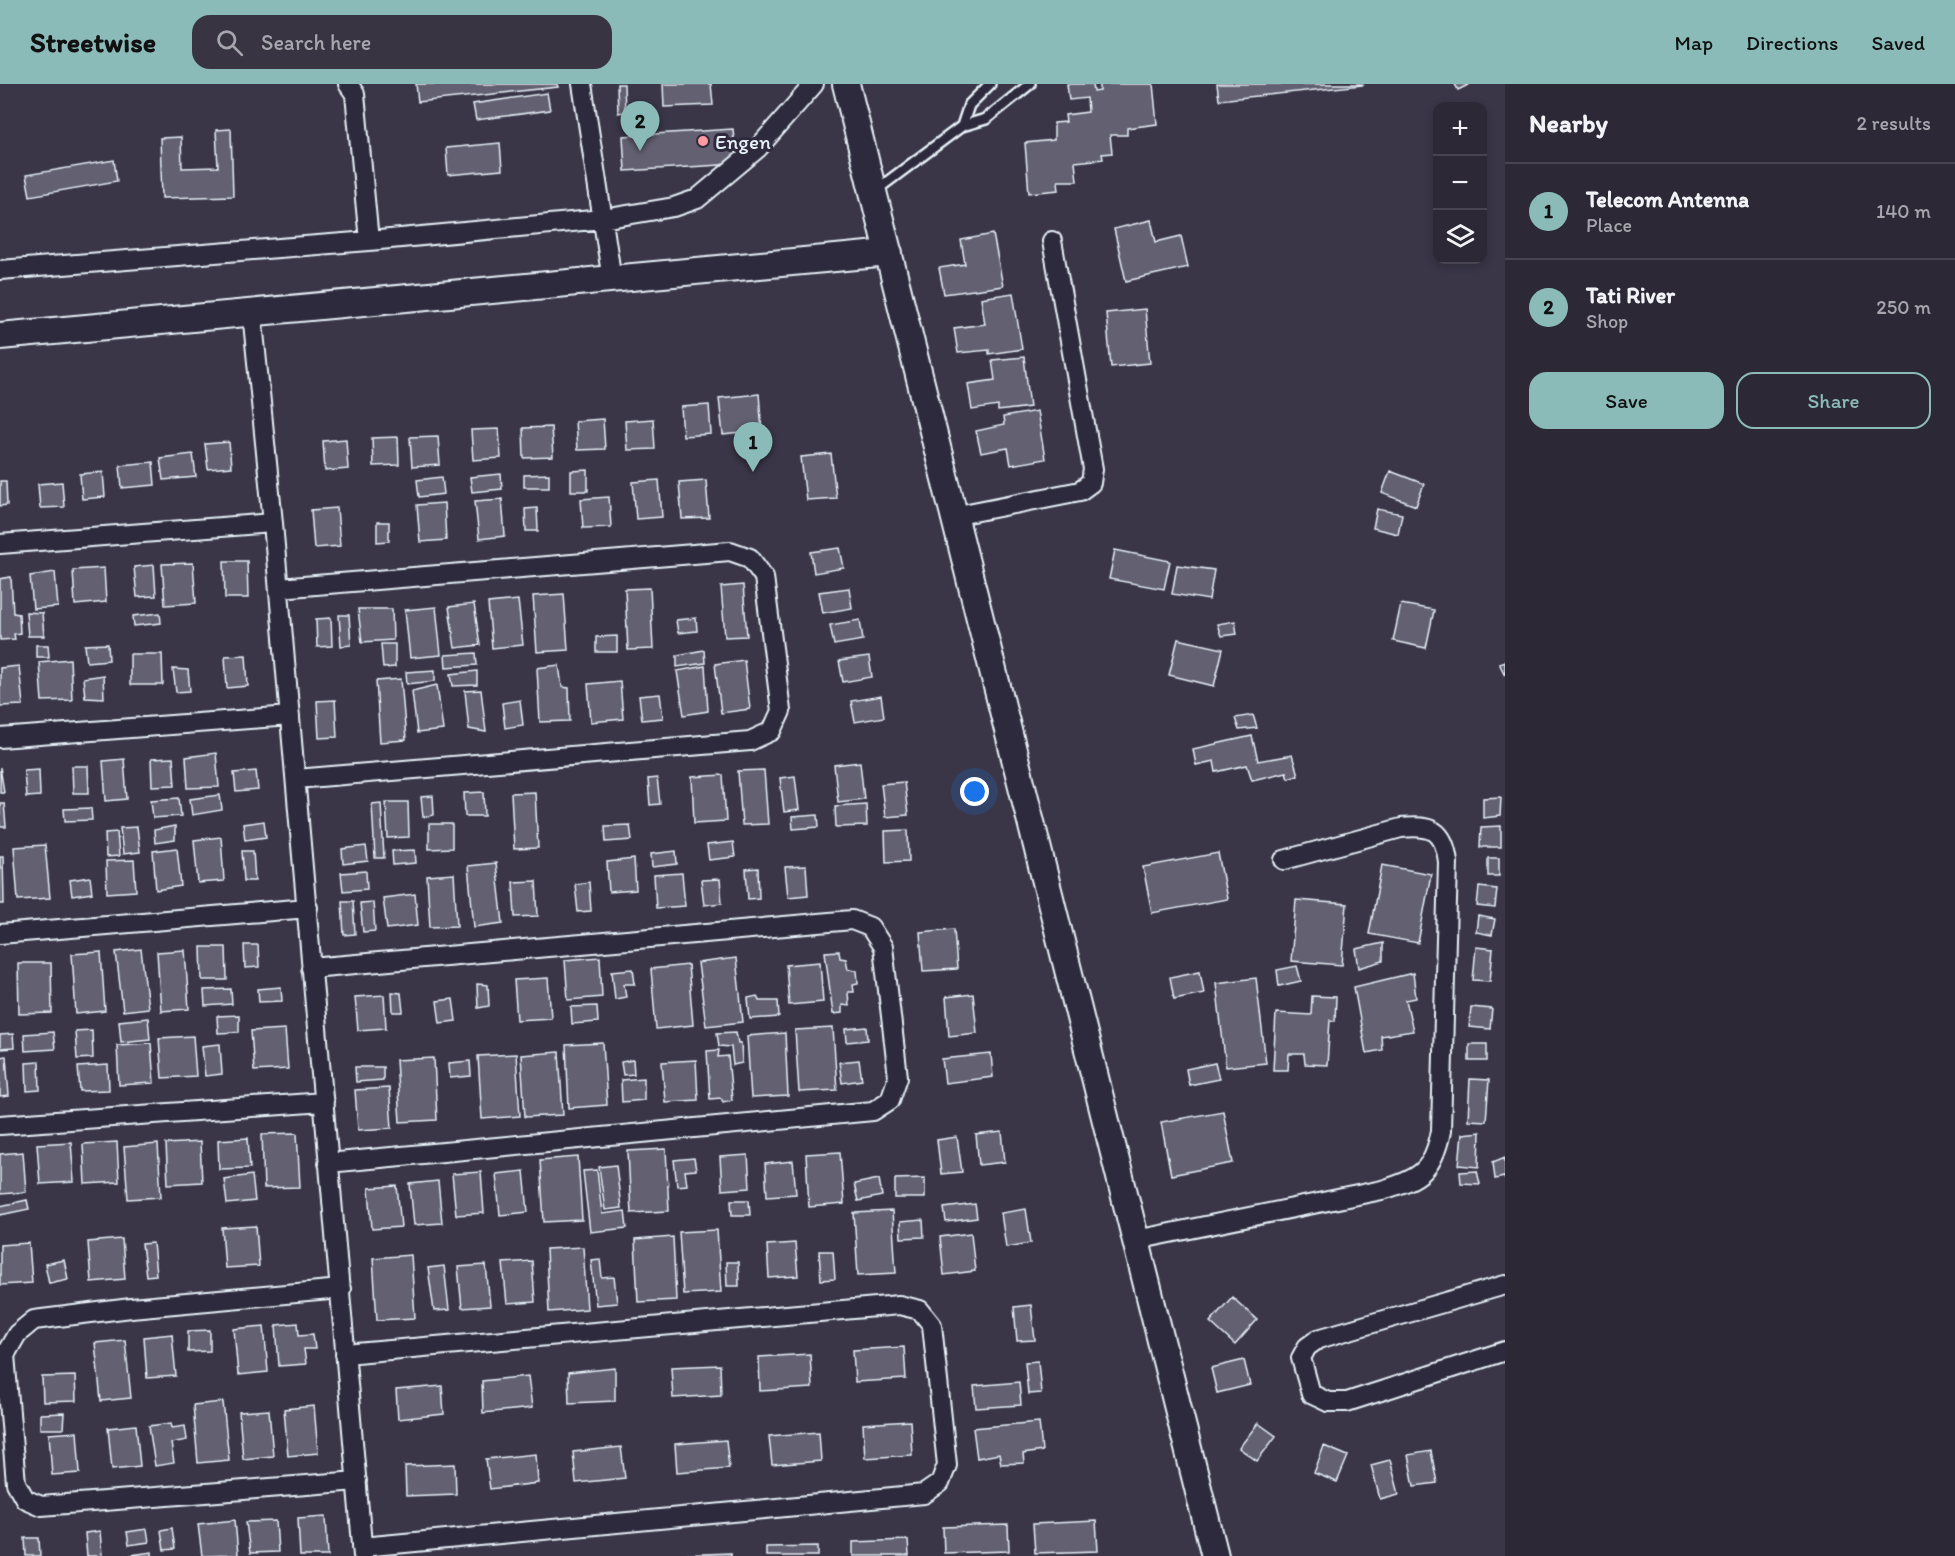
<!DOCTYPE html>
<html lang="en">
<head>
<meta charset="utf-8">
<style>
	:root { --surface:#2c2836; --page:#383442; --text:#f1f3f6; --muted:#a6a6ad; --line:#484451; --accent:#8bbbb9 }
	body { margin:0; font-family:Itim,sans-serif; background:var(--page); color:var(--text) }
	.controls { position:absolute; right:18px; top:18px; display:grid; overflow:hidden; border-radius:12px; box-shadow:0 3px 9px #0003 }
	.controls button { width:54px; height:54px; display:grid; place-items:center; padding:0; border:0; border-bottom:2px solid var(--line); background:var(--surface); color:var(--text); font:30px sans-serif }
	.you { position:absolute; left:975px; top:708px; width:21px; height:21px; margin:-15px; border:4px solid #fff; border-radius:50%; background:#1a73e8; box-shadow:0 0 0 9px #1a73e833 }
	.badge { display:grid; place-items:center; width:39px; height:39px; border-radius:50%; background:var(--accent); color:#111; font-size:20px; font-weight:700 }
	.pin { position:absolute; translate:-50% -50px; filter:drop-shadow(0 2px 3px #0008) }
	.pin::after { content:''; position:absolute; top:32px; width:21px; height:18px; background:inherit; clip-path:polygon(0 0,100% 0,50% 100%) }
	.list { margin:0; padding:0; list-style:none }
	h2 { display:flex; justify-content:space-between; align-items:center; height:78px; margin:0; padding:0 24px; font-size:26px }
	h2 small { font-size:20px; font-weight:400; color:var(--muted) }
	.list li { display:grid; grid-template-columns:39px 1fr auto; gap:18px; align-items:center; box-sizing:border-box; height:96px; padding:0 24px; border-top:2px solid var(--line) }
	.list b { display:block; font-size:22px; white-space:nowrap }
	.list p { margin:0; font-size:20px; white-space:nowrap; color:var(--muted) }
	.list em { font-size:20px; font-style:normal; color:var(--muted) }
	.actions { display:flex; gap:12px; padding:18px 24px }
	.actions a { flex:1; padding:14px 0; border:2px solid var(--accent); border-radius:18px; text-align:center; font-size:21px; color:var(--accent) }
	.actions .main { background:var(--accent); color:#111 }
	.icon { flex:none; width:33px; height:33px; fill:none; stroke:currentColor; stroke-width:2; stroke-linecap:round; stroke-linejoin:round }
	.map { position:relative; flex:none; width:1505px; height:1472px; overflow:hidden }
	header { display:flex; align-items:center; gap:36px; box-sizing:border-box; height:84px; padding:0 30px; background:var(--accent); color:#111 }
	header strong { font-size:28px }
	nav { display:flex; gap:33px; margin-inline-start:auto; font-size:21px }
	.search { width:420px; height:54px; background:var(--page); display:flex; align-items:center; gap:15px; box-sizing:border-box; padding:0 21px; border-radius:18px; color:var(--muted); font-size:22px }
	main { display:flex }
	aside { flex:1; background:var(--surface) }
	.map>svg:first-child { display:block }
</style>
</head>
<body>
<header>
<strong>Streetwise</strong>
<div class="search"><svg class="icon" aria-label="search" viewBox="0 0 24 24"><circle cx="10" cy="10" r="6"/><path d="M15 15l6 6"/></svg>Search here</div>
<nav><a>Map</a><a>Directions</a><a>Saved</a></nav>
</header>
<main>
<div class="map">
<svg width="1505" height="1472" viewBox="0 0 1505 1472">
	<rect width="100%" height="100%" fill="#3a3648"/>
	<filter id="ink" filterUnits="userSpaceOnUse"><feTurbulence type="fractalNoise" baseFrequency=".0167" numOctaves="2"/><feDisplacementMap in="SourceGraphic" scale="12" xChannelSelector="R" yChannelSelector="G"/><feConvolveMatrix kernelMatrix="1 2 1 2 8 2 1 2 1" color-interpolation-filters="sRGB"/></filter>
	<g filter="url(#ink)">
		<path fill="#636171" stroke="#e8f1f8" stroke-width="1.5" d="M416,0H557L558,3L418,18Z
			M617,0H624L625,28L618,29Z
			M663,0H711L713,21L664,23Z
			M1067,0H1093L1094,8L1100,7V0H1153L1157,40L1127,44V51H1110L1112,69L1102,70L1103,75L1075,78L1077,97H1058L1059,106L1029,109L1025,59L1054,56V39L1066,38L1065,31L1088,28L1087,14L1069,16Z
			M1217,0H1362L1363,1L1219,16Z
			M1455,0H1470L1458,6Z
			M547,9L550,26L476,36L473,20Z
			M231,45L233,112L162,114L160,54L181,53L182,84L218,83L216,46Z
			M733,45L736,80L625,87L623,52Z
			M500,59L502,86L448,91L446,64Z
			M114,76L117,97L30,112L26,91Z
			M1151,136L1156,158L1181,152L1188,183L1126,197L1114,145Z
			M993,150L1003,202L944,210L939,184L965,180L961,156Z
			M1013,209L1022,265L989,270V266L958,269L954,244L985,240L981,214Z
			M1145,225L1150,279L1111,283L1106,229Z
			M1024,273L1030,323L998,327V322L972,326L968,300L995,296L992,276Z
			M759,310L762,347L723,351L719,314Z
			M709,321L711,350L683,352L681,323Z
			M1037,327L1045,375L1011,381L1008,364L981,369L976,347L1004,341L1003,333Z
			M603,335L605,365L577,366L575,337Z
			M653,335L655,365L627,366L625,337Z
			M551,343L553,373L524,374L523,344Z
			M499,345L501,374L473,376L471,346Z
			M438,352L440,381L412,383L410,353Z
			M398,353L399,381L373,382L372,354Z
			M346,355L348,385L325,387L323,357Z
			M229,358L231,383L208,385L205,360Z
			M193,370L196,393L163,396L160,374Z
			M831,370L836,414L806,416L801,373Z
			M153,378L155,401L122,404L120,381Z
			M588,386V407H571V387Z
			M1390,387L1424,400L1416,422L1382,409Z
			M103,388L105,413L82,415L80,390Z
			M501,390L502,405L472,408L470,393Z
			M549,390V403H524V391Z
			M442,393L444,410L419,413L417,396Z
			M659,396L662,433L636,435L633,398Z
			M706,396L709,434L682,435L679,398Z
			M0,397H6L7,421L0,422Z
			M62,398L64,423L40,424L38,400Z
			M609,413L611,443L583,444L581,415Z
			M502,415L505,452L479,455L475,417Z
			M444,419L446,456L420,458L417,421Z
			M337,424L340,462L314,464L311,426Z
			M537,424L538,447H526L525,425Z
			M1377,425L1402,430L1398,450L1373,444Z
			M377,438H389V457L377,458Z
			M840,464L844,484L814,489L811,468Z
			M1115,466L1170,477L1164,505L1109,495Z
			M224,477H247L248,514H225Z
			M193,479L196,519L165,521L162,480Z
			M154,481L156,512L137,513L134,483Z
			M1177,481L1214,486L1209,516L1172,510Z
			M104,484L106,518L75,521L73,486Z
			M55,488L58,523L33,525L30,492Z
			M11,493L13,529L19,530L20,549L14,550L15,555L0,556V495Z
			M743,501L747,552L725,553L721,503Z
			M650,504L653,565L628,566L625,505Z
			M849,504L852,524L823,529L819,508Z
			M564,510L568,566L537,568L533,512Z
			M518,516L523,561L492,564L488,519Z
			M474,520L480,561L455,564L449,523Z
			M1401,520L1434,526L1426,564L1393,557Z
			M436,523L441,571L410,574L405,526Z
			M358,525H392L393,556L362,558Z
			M26,528L42,529L44,552H28Z
			M160,529L161,539L134,542L133,532Z
			M339,531H349L351,561L341,562Z
			M331,534L332,562L317,563L316,535Z
			M696,534L697,547L678,549L676,536Z
			M860,536L863,556L834,561L830,541Z
			M1235,537L1237,550L1221,552L1217,540Z
			M617,552V568H596V553Z
			M1178,555L1223,565L1214,602L1169,591Z
			M108,560L109,576L87,578L85,561Z
			M381,560H395V583L383,584Z
			M36,561H48L49,573H36Z
			M704,566L705,579L677,583V571Z
			M476,569L477,581L446,583L445,571Z
			M130,570H162L163,601H130Z
			M246,571L248,602L227,604L225,572Z
			M869,573L872,593L843,598L839,577Z
			M70,575L72,616L42,617L39,578Z
			M744,576L750,625L721,629L715,580Z
			M1505,577V591L1499,579Z
			M559,581L562,603L569,604L570,637L540,638L537,584Z
			M19,582L23,621L0,622V584Z
			M705,582L708,627L684,631L677,587Z
			M173,585L188,586L190,607L176,608Z
			M435,586V597L407,600L406,588Z
			M477,587V601L453,602L451,590Z
			M103,591L104,614L85,613L83,594Z
			M401,595L406,656L380,658L376,597Z
			M620,597L623,635L591,638L588,600Z
			M437,601L443,646L417,649L412,607Z
			M481,606L486,648L469,645L465,607Z
			M660,610L663,634L642,636L639,612Z
			M881,612L884,633L855,638L851,617Z
			M335,616L337,653L319,654L317,617Z
			M520,616L523,641L505,644L502,619Z
			M1253,631L1257,644L1239,646L1235,634Z
			M1252,652L1258,677L1292,671L1298,691L1288,694L1286,688L1252,696L1247,681L1216,688L1214,677L1196,681L1193,665Z
			M216,669L219,703L188,704L186,673Z
			M173,674L175,701L152,702L151,675Z
			M124,675L127,715L106,717L103,677Z
			M860,678L864,715L838,718L834,681Z
			M72,682H88L89,709H73Z
			M0,683L4,708H0Z
			M39,685L40,712L26,713L24,686Z
			M764,686L768,740L742,741L738,687Z
			M256,687L258,706L236,708L234,689Z
			M723,691L726,737L694,739L692,693Z
			M795,692L799,726L784,728L780,694Z
			M657,694L660,720L650,721L648,695Z
			M904,698L908,731L885,733L881,700Z
			M484,708L485,732H465L464,709Z
			M535,708L538,764L514,765L511,709Z
			M220,711L222,726L192,731L190,715Z
			M433,712L434,731L423,733L421,713Z
			M1501,713L1500,732L1483,734V714Z
			M179,714L181,732L153,734L151,716Z
			M386,718H408L409,753L388,754Z
			M0,719H4L6,743H0Z
			M381,719L384,774H375L372,720Z
			M866,720L867,742L836,743L835,722Z
			M91,724L92,736L65,737L64,725Z
			M818,731L819,743L793,745L792,733Z
			M264,737L266,753L245,756L243,740Z
			M429,740H452V764L429,765Z
			M630,741L632,756L606,758L605,742Z
			M175,742V756L155,759L154,746Z
			M1501,742V763H1480L1481,743Z
			M137,743L140,768L123,770L120,744Z
			M908,746L909,777L886,778L885,747Z
			M117,748L119,772L106,773L105,749Z
			M221,753L224,797L198,799L194,756Z
			M733,758L735,773L709,776L707,761Z
			M45,761L50,814L18,816L14,763Z
			M366,762L368,777L343,780L342,765Z
			M177,764L181,802L156,806L153,767Z
			M415,766L416,779L393,781L392,767Z
			M242,767H253L255,797H244Z
			M676,767L677,780L652,783L651,770Z
			M1218,769L1227,815L1152,829L1143,783Z
			M0,772H3L4,820H0Z
			M1488,774H1499V792H1488Z
			M634,775L636,806L609,808L607,778Z
			M134,776L136,807L107,809L106,777Z
			M496,779L503,839L474,843L468,782Z
			M1382,781L1431,790L1418,859L1369,850Z
			M806,782L808,811L788,813L785,783Z
			M758,784L759,814L748,815L746,785Z
			M366,787L367,805L343,807L341,789Z
			M682,789L685,822L656,824L654,791Z
			M454,790L457,842L430,843L427,792Z
			M90,793L92,809L72,812L70,796Z
			M720,795L722,819L704,821L701,796Z
			M536,797L538,832L515,833L513,798Z
			M589,798L591,827L578,828L575,800Z
			M1479,803L1497,805L1495,824L1477,822Z
			M415,810L418,841L387,845L383,814Z
			M1296,816L1347,820L1342,881L1291,877Z
			M342,817H353L355,850L344,851Z
			M373,818L375,847L363,848L360,819Z
			M1478,832L1495,835L1492,851L1476,848Z
			M954,845L957,885L923,887L920,848Z
			M1383,859V877L1359,884L1356,865Z
			M244,861H258L259,883L245,884Z
			M201,863H226L227,896H202Z
			M1476,863L1493,865L1490,897L1473,896Z
			M141,865L148,924L123,927L116,868Z
			M185,866L189,925L161,927L157,868Z
			M839,867L840,874L846,875L848,885L857,886L858,899L853,900L854,908H848L849,922L842,921V929L833,930L825,868Z
			M101,868L105,927L76,930L72,870Z
			M600,873L602,913L568,916L565,876Z
			M736,874L743,938L706,942L698,879Z
			M820,878L823,918L789,921L786,881Z
			M18,879H51L52,929L19,930Z
			M688,881L693,941L656,945L651,885Z
			M1297,882L1301,897L1279,902L1277,886Z
			M633,885L635,900H624L626,913L615,915L612,887Z
			M1200,887L1204,909L1174,915L1170,893Z
			M1413,889L1416,914L1406,916L1413,947L1381,952L1382,966L1366,969L1354,903Z
			M548,894L551,934L517,936L514,896Z
			M1256,894L1266,979L1226,983L1216,899Z
			M477,900L488,901L489,922L478,924Z
			M281,903L282,917L259,918L258,905Z
			M231,905L232,920L205,922L204,906Z
			M392,908L401,909L403,928H393Z
			M973,910L977,949L949,952L946,913Z
			M384,911L386,944L358,946L355,913Z
			M757,912L759,917H778L779,933L750,935L748,914Z
			M1312,912L1336,913L1335,937L1330,936L1327,981L1305,980L1304,970H1289L1288,986H1273L1276,929L1311,931Z
			M453,915L456,937L440,939L437,917Z
			M597,922L598,938L572,940L571,923Z
			M1471,923L1492,925L1490,945L1469,943Z
			M239,931V948L218,949L217,932Z
			M148,934L150,955L121,958L119,937Z
			M867,943L868,956L847,958L846,945Z
			M833,944L837,1006L799,1008L795,946Z
			M285,945L288,985L254,987L251,947Z
			M92,946L93,974L77,975L75,947Z
			M53,948L55,965L25,967L24,950Z
			M736,948L738,959H741L742,979L733,981L731,963L719,962L717,949Z
			M785,949L788,1012L751,1014L747,952Z
			M13,950L14,964L0,965V951Z
			M193,952L196,992L162,994L159,954Z
			M151,959L154,999L119,1001L117,961Z
			M603,959L607,1021L569,1024L566,961Z
			M220,960L222,990L205,992L202,962Z
			M1469,960H1487V977H1469Z
			M719,966L718,973L728,972L732,1016L723,1018L721,1014L710,1015L707,967Z
			M559,968L563,1031L525,1033L521,971Z
			M516,970L520,1032L482,1035L478,972Z
			M991,970L993,993L945,999L942,975Z
			M6,972L9,1012L0,1013V973Z
			M434,974L437,1036L400,1038L396,976Z
			M633,976L634,990L623,991L621,978Z
			M696,976L698,1016L665,1018L662,978Z
			M859,976L862,996L842,999L839,978Z
			M470,977L471,992L450,994L449,979Z
			M39,978L40,1006L27,1007L26,979Z
			M1215,979L1219,995L1189,1001L1186,985Z
			M108,981L109,1006L80,1007L78,983Z
			M355,983H383V996L356,998Z
			M644,994V1016L622,1018L621,996Z
			M1470,995L1489,996L1486,1037L1468,1036Z
			M389,1004L392,1044L358,1046L355,1006Z
			M1223,1027L1233,1079L1171,1091L1161,1038Z
			M1002,1048L1005,1078L979,1081L976,1051Z
			M1480,1048L1479,1083L1459,1081L1462,1050Z
			M297,1049L300,1103L264,1104L262,1050Z
			M957,1053L962,1088L941,1090L937,1056Z
			M248,1054L250,1084L219,1085L218,1056Z
			M71,1058L74,1098L40,1100L37,1060Z
			M117,1058L119,1098L85,1100L83,1060Z
			M200,1058L202,1098L168,1100L166,1060Z
			M158,1060L161,1113L128,1115L124,1063Z
			M666,1065L669,1127L631,1129L628,1067Z
			M23,1068L26,1108L0,1110V1070Z
			M840,1068L844,1120L809,1123L806,1070Z
			M748,1071L750,1104L722,1106L720,1073Z
			M578,1073L582,1136L544,1138L540,1076Z
			M1505,1073V1096L1504,1093L1495,1095L1493,1078Z
			M694,1074L696,1086L685,1087L687,1101L677,1102L674,1076Z
			M793,1077L796,1110L767,1112L765,1080Z
			M616,1081L621,1124L605,1126L599,1083Z
			M597,1086L602,1130L625,1127L627,1144L590,1148L583,1087Z
			M524,1087L528,1128L500,1131L496,1090Z
			M1477,1087L1480,1100L1461,1099L1460,1088Z
			M481,1088L484,1129L456,1131L452,1090Z
			M252,1091L255,1117L227,1120L224,1095Z
			M925,1094V1114H895V1095Z
			M879,1095L882,1112L858,1117L854,1100Z
			M438,1097L442,1139L414,1141L410,1100Z
			M397,1102L401,1143L372,1145L369,1104Z
			M27,1116L29,1125L0,1131V1122Z
			M731,1116H749L750,1131H732Z
			M975,1120L977,1134L946,1138L944,1124Z
			M1026,1125L1031,1159L1006,1163L1001,1129Z
			M892,1127L896,1189L858,1191L854,1129Z
			M923,1136L924,1153L901,1154L900,1138Z
			M256,1142L259,1182L225,1184L222,1144Z
			M717,1146L721,1208L683,1210L679,1148Z
			M971,1149L975,1187L944,1191L940,1153Z
			M673,1153L676,1216L638,1218L635,1156Z
			M122,1155L125,1195L91,1198L88,1158Z
			M29,1159L32,1199L0,1201V1161Z
			M153,1159L156,1191L146,1192L142,1160Z
			M795,1159L798,1192L769,1194L767,1161Z
			M583,1163L587,1225L549,1228L546,1165Z
			M819,1167H833L835,1195L821,1196Z
			M411,1171L415,1234L377,1236L373,1174Z
			M600,1175L602,1194L614,1193L617,1219L596,1221L591,1176Z
			M64,1176L68,1195L49,1199L45,1180Z
			M532,1177L535,1218L507,1220L503,1179Z
			M726,1178H738L739,1202H727Z
			M486,1181L490,1222L462,1224L458,1183Z
			M444,1182L449,1226L434,1227L428,1184Z
			M1232,1213L1257,1236L1235,1261L1210,1238Z
			M1031,1221L1035,1256L1017,1257L1014,1223Z
			M298,1239L299,1251L313,1250L315,1265H304L306,1280L279,1282L276,1241Z
			M264,1242L268,1288L238,1291L234,1245Z
			M210,1246V1267L188,1268V1247Z
			M172,1250L176,1292L147,1294L144,1253Z
			M125,1256L131,1314L101,1317L95,1259Z
			M904,1263L906,1295L855,1298L853,1266Z
			M810,1270L812,1304L760,1307L759,1273Z
			M1244,1276L1250,1301L1217,1309L1211,1284Z
			M1038,1277L1041,1309L1028,1310L1025,1278Z
			M720,1281L721,1311L673,1314L671,1283Z
			M615,1284V1317L569,1319L568,1289Z
			M75,1292L76,1317L43,1318L42,1293Z
			M528,1292L532,1324L483,1329L482,1297Z
			M1019,1298L1021,1321L976,1324L974,1302Z
			M442,1302L444,1330L398,1335L396,1306Z
			M223,1318L229,1376L198,1379L193,1321Z
			M314,1322L318,1369L288,1372L284,1325Z
			M269,1326L273,1372L243,1375L239,1328Z
			M64,1329L63,1345H40V1330Z
			M910,1337L912,1371L865,1374L863,1340Z
			M1039,1338L1042,1367L1023,1370L1024,1379L1001,1380L999,1370L977,1374L973,1344Z
			M171,1339L172,1344L185,1342L187,1356L171,1359L174,1379L155,1382L149,1342Z
			M1258,1339L1276,1352L1257,1377L1239,1364Z
			M136,1341L140,1382L112,1385L108,1344Z
			M77,1348L80,1389L52,1391L49,1350Z
			M819,1348L821,1377L772,1381L769,1352Z
			M726,1356L729,1384L677,1388L675,1360Z
			M1324,1362L1348,1372L1337,1398L1314,1389Z
			M621,1363L625,1394L576,1399L573,1368Z
			M1431,1367L1437,1399L1414,1402L1408,1371Z
			M536,1370L538,1399L490,1405L486,1375Z
			M1390,1376L1399,1410L1380,1415L1371,1381Z
			M455,1380L456,1410L406,1412L405,1382Z
			M326,1432L328,1472H300L298,1434Z
			M235,1436L238,1471L202,1472L198,1440Z
			M276,1437L278,1468L250,1469L246,1438Z
			M1096,1437L1098,1467L1035,1469L1033,1440Z
			M1008,1441L1009,1467L944,1469L943,1443Z
			M172,1444L175,1465L164,1466L161,1446Z
			M147,1445L149,1458L129,1461L127,1448Z
			M100,1447L102,1472H87L85,1449Z
			M25,1454H39L40,1472H26Z
			M908,1456L909,1472H853V1458Z
			M818,1462V1472H766V1463Z
			M152,1468V1472H131V1471Z
			M731,1469V1472H677V1471Z"/>
		<g fill="none" stroke-linecap="round" stroke-linejoin="round">
			<g stroke="#e8f1f8" stroke-width="14">
				<path id="lane" d="M962,42L969,21L990,0
					M875,107L962,42L986,35L1030,0"/>
			</g>
			<g stroke="#e8f1f8" stroke-width="22">
				<path id="street" d="M348,0L355,10L369,157
					M582,0L612,196
					M0,186L369,157L603,135L674,123L697,115L758,64L814,0
					M252,228L273,439L363,1472
					M953,432L1080,407L1091,399L1093,385L1052,157
					M0,460L273,439
					M279,504L730,467L750,474L764,493L781,627L772,647L750,657L296,695
					M0,654L290,632
					M0,850L308,824
					M311,884L852,836L870,843L883,863L898,993L890,1016L873,1027L328,1079
					M0,1041L324,1018
					M1136,1156L1382,1106C1420,1095 1433,1087 1441,1047L1448,778C1444,745 1431,741 1401,744L1284,776
					M1505,1201L1318,1255L1307,1263L1301,1274L1311,1310L1328,1318H1347L1505,1267
					M341,1205L131,1224L34,1236L17,1250L5,1271L16,1399L25,1415L41,1422L357,1397
					M345,1270L899,1221L920,1226L932,1241L947,1381L940,1399L924,1410L362,1463"/>
			</g>
			<g stroke="#e8f1f8" stroke-width="30">
				<path id="secondary" d="M846,0L1215,1472
					M0,252L889,169"/>
			</g>
			<use href="#lane" stroke="#2f2a3d" stroke-width="9"/>
			<use href="#street" stroke="#2f2a3d" stroke-width="18"/>
			<use href="#secondary" stroke="#2f2a3d" stroke-width="26"/>
		</g>
	</g>
	<circle fill="#ff9aa2" stroke="#2f2a3d" stroke-width="2" cx="703" cy="57" r="6"/>
	<g text-anchor="middle" dominant-baseline="central" stroke-width="6" stroke-linejoin="round" paint-order="stroke">
		<g font-size="21" fill="#e8f1f8" stroke="#2f2a3d" text-anchor="start">
			<text x="715" y="57">Engen</text>
		</g>
	</g>
</svg>
<div class="controls">
<button>+</button>
<button>−</button>
<button><svg class="icon" aria-label="layers" viewBox="0 0 24 24"><path d="M12 4l9 5-9 5-9-5zM3 14l9 5 9-5"/></svg></button>
</div>
<div class="you"></div>
<div class="pin badge" style="left:753px;top:388px">1</div>
<div class="pin badge" style="left:640px;top:67px">2</div>
</div>
<aside>
<h2>Nearby<small>2 results</small></h2>
<ul class="list">
<li><span class="badge">1</span><div><b>Telecom Antenna</b><p>Place</p></div><em>140 m</em></li>
<li><span class="badge">2</span><div><b>Tati River</b><p>Shop</p></div><em>250 m</em></li>
</ul>
<div class="actions"><a class="main">Save</a><a>Share</a></div>
</aside>
</main>
</body>
</html>
